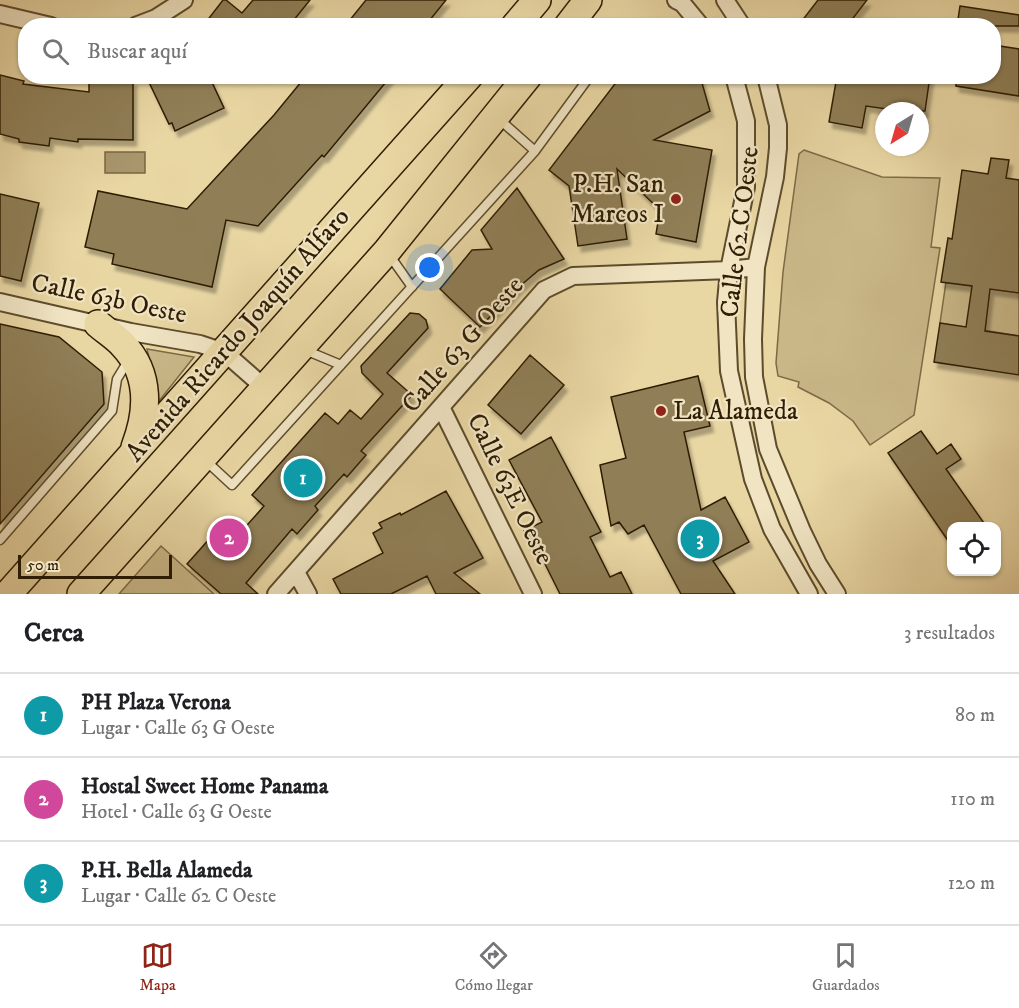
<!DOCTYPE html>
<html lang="es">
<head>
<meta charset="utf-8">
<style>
	:root { --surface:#fff; --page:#f6f6f6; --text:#202124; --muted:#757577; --line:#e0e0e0; --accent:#8f2418 }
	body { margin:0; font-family:"IM FELL DW Pica",serif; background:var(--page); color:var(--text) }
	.controls { position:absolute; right:18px; bottom:18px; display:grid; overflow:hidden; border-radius:12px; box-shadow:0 2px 4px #0004 }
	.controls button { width:54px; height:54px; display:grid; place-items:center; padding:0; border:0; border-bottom:2px solid var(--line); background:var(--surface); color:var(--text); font:30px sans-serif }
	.compass { position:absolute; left:875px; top:102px; width:54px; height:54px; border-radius:50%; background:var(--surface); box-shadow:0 2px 4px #0004; rotate:217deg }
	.scale { position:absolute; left:18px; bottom:15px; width:154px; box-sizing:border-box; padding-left:6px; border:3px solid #2f1e04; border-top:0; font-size:16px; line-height:21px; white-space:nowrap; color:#2f1e04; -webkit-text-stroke:4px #f0e4c3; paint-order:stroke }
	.you { position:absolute; left:430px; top:268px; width:21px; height:21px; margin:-15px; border:4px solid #fff; border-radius:50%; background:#1a73e8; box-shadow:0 0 0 9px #1a73e833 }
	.badge { display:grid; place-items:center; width:39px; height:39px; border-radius:50%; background:var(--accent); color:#fff; font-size:20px; font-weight:700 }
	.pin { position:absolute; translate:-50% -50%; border:3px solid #fff; box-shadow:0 2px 6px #0006 }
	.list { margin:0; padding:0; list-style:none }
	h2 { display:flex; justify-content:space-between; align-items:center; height:78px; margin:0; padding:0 24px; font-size:26px }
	h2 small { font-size:20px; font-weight:400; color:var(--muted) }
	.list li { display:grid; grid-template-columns:39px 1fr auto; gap:18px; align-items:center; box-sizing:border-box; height:84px; padding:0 24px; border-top:2px solid var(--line) }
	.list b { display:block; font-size:22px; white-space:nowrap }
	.list p { margin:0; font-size:20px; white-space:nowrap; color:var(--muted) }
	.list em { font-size:20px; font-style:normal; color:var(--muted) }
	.icon { flex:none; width:33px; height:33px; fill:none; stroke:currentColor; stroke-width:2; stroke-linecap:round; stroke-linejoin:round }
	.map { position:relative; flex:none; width:1019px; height:594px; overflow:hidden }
	.search { position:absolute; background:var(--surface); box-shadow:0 2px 4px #0004; left:18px; right:18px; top:18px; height:66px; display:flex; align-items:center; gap:15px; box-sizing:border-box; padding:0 21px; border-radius:24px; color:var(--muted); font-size:22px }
	.sheet { height:330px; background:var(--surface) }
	nav { display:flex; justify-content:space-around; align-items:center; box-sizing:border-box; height:84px; border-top:2px solid var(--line); background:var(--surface); font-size:16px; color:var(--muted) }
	nav a { display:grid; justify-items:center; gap:3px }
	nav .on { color:var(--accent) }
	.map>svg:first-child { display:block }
</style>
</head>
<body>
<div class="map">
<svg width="1019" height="594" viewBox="0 0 1019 594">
	<defs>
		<filter id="shadow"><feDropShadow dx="3.5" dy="6" stdDeviation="1.5" flood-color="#0004"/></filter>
	</defs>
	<rect width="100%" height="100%" fill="#e8d6a3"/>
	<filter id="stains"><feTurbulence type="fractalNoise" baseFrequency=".00333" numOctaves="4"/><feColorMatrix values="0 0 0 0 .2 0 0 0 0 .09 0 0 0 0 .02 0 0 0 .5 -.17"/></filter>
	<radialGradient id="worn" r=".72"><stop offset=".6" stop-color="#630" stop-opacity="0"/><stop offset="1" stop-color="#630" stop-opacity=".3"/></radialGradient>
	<path fill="#c9b788" stroke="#7c6a46" stroke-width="1.5" d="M804,150L882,177L940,178L931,247L940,248L914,415L870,445L853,421L829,403L798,387L799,382L778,376L776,363L783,272L799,154Z
		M946,282L1019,293V336L940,323Z
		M147,349L194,357L159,401Z
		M161,546L214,594H119Z"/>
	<path fill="#a9976d" stroke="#786743" stroke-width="1.5" d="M105,152H145V173H105Z"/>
	<path fill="#8f7e57" stroke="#2f1e04" stroke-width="1.5" filter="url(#shadow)" d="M223,0H226L242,13L253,0H310L289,26H203Z
		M366,0H446L425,26H345Z
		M818,0H867L847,26H798Z
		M960,6L1019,15V26H957Z
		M993,45L1019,49V96L956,86V76H993Z
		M0,75L24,81L23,84L89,92V80H133V140L78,139V142L50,138L49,146L19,142V139L0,134Z
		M146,76H209L224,108L175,131L172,123L169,124Z
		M306,76H391L324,157L322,155L258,226L226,220L212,287L112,264L114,254L85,247L98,191L187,209L274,115Z
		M621,76H700L710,111L654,140L712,150L696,242L656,234L660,210L617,169L627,239L578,246L569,186L549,170Z
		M837,76H930L925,111H901L866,106L862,128L829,122Z
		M991,158L1009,160L1006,178L1019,180V293L990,289L985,331L1019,336V375L934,362L940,323L966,327L972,286L941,282L948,238L952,239L962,170L988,174Z
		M517,188L564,259L539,270L520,286L480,327L440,289L472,250L492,249L481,230Z
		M0,194L39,203L21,281L0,276Z
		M410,313L419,314L426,320L428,328L387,373L412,395L361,451L366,455L347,477L344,474L315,506L318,510L297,534L292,529L246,583L258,594H221L187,564L227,519L241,532L264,506L252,495L325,413L338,424L350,410L361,419L383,394L362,373L361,366Z
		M0,324L59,337L102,372L104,404L0,524Z
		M530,355L564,385L521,434L488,405Z
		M698,376L710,426L684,432L701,510L725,497L749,542L713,561L735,594H681L644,525L628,534L619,522L611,526L600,465L626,458L611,397Z
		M921,431L937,454L951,444L961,459L946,469L986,526H951V545L888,453Z
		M551,437L601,532L590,537L610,577L621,572L632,594H560L539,552L535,554L524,531L542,522L509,460Z
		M446,491L483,558L454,573L480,594H436L427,576L391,594H341L333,579L383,553L373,533L382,528L379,523L400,513L401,515Z"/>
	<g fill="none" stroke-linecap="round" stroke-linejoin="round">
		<g stroke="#5d4c2c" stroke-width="11">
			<path id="service" d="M535,151L590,76
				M390,256L412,287
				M305,350L341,365
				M205,460L232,485L535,151L499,119
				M0,540L112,411L117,379L128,361"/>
		</g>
		<g stroke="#5d4c2c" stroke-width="20">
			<path id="minor" d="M676,0L682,3L701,26
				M725,0L742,26
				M0,14L51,26
				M135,26L156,18L184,0
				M734,76L746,121V187L729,270L726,302L729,371L753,479L772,529L809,594
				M766,76L778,125V148L775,177L756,267L753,339L754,377L768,449L802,531L818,564L837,594
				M0,302L131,332L200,344L224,352L266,389
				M441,407L533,594
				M296,572L308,594
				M276,594L544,290L573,276L729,270L756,267"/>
		</g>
		<g stroke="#2f1e04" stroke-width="30">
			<path id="primary" d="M515,26L537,0
				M568,26L588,0
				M98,324C106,331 116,337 123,345C151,374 148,413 135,447
				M8,594L469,76
				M81,594L387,251L528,76"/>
		</g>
		<use href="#service" stroke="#f0e4c3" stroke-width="8"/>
		<use href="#minor" stroke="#f0e4c3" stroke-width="16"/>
		<use href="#primary" stroke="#e8d6a3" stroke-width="27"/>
	</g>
	<g fill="#8f2418" stroke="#f0e4c3" stroke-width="2">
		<circle cx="676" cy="199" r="6"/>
		<circle cx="661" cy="411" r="6"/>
	</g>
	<g text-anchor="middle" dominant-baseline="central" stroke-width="4.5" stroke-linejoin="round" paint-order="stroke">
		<g font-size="26" fill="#2f1e04" stroke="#f0e4c3" text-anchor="end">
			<text x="664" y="184">P.H. San<tspan x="664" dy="30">Marcos I</tspan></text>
			<text x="673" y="411" text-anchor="start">La Alameda</text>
		</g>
		<g font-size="26" fill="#2f1e04" stroke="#f0e4c3">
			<text transform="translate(740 232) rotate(-83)">Calle 62 C Oeste</text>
			<text transform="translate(109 299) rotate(12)">Calle 63b Oeste</text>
			<text transform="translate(238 335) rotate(-49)">Avenida Ricardo Joaquín Alfaro</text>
			<text transform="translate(463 345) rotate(-49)">Calle 63 G Oeste</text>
			<text transform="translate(510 489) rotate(64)">Calle 63E Oeste</text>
		</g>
	</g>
	<rect width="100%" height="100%" filter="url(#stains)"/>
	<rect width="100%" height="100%" fill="url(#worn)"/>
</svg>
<div class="controls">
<button><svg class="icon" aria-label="locate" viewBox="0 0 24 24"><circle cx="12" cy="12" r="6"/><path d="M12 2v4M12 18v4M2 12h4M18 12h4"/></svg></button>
</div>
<svg class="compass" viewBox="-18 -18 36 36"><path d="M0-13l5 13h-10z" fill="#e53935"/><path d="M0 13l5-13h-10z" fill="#757577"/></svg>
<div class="scale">50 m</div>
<div class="you"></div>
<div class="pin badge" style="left:303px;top:478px;background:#0f9aa8">1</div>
<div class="pin badge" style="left:229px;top:538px;background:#d1479c">2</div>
<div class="pin badge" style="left:700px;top:539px;background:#0f9aa8">3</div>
<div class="search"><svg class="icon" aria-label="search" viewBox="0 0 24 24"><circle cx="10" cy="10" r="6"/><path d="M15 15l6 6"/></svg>Buscar aquí</div>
</div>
<section class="sheet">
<h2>Cerca<small>3 resultados</small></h2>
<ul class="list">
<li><span class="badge" style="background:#0f9aa8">1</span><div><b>PH Plaza Verona</b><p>Lugar · Calle 63 G Oeste</p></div><em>80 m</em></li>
<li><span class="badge" style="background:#d1479c">2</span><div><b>Hostal Sweet Home Panama</b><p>Hotel · Calle 63 G Oeste</p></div><em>110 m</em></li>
<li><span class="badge" style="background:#0f9aa8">3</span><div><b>P.H. Bella Alameda</b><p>Lugar · Calle 62 C Oeste</p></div><em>120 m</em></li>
</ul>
</section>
<nav>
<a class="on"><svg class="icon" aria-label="map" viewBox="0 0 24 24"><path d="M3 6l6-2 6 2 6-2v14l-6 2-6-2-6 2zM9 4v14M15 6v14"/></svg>Mapa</a>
<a><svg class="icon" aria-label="directions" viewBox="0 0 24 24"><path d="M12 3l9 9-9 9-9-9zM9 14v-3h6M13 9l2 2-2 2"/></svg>Cómo llegar</a>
<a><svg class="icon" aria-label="saved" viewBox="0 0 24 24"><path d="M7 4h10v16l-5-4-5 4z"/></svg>Guardados</a>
</nav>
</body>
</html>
